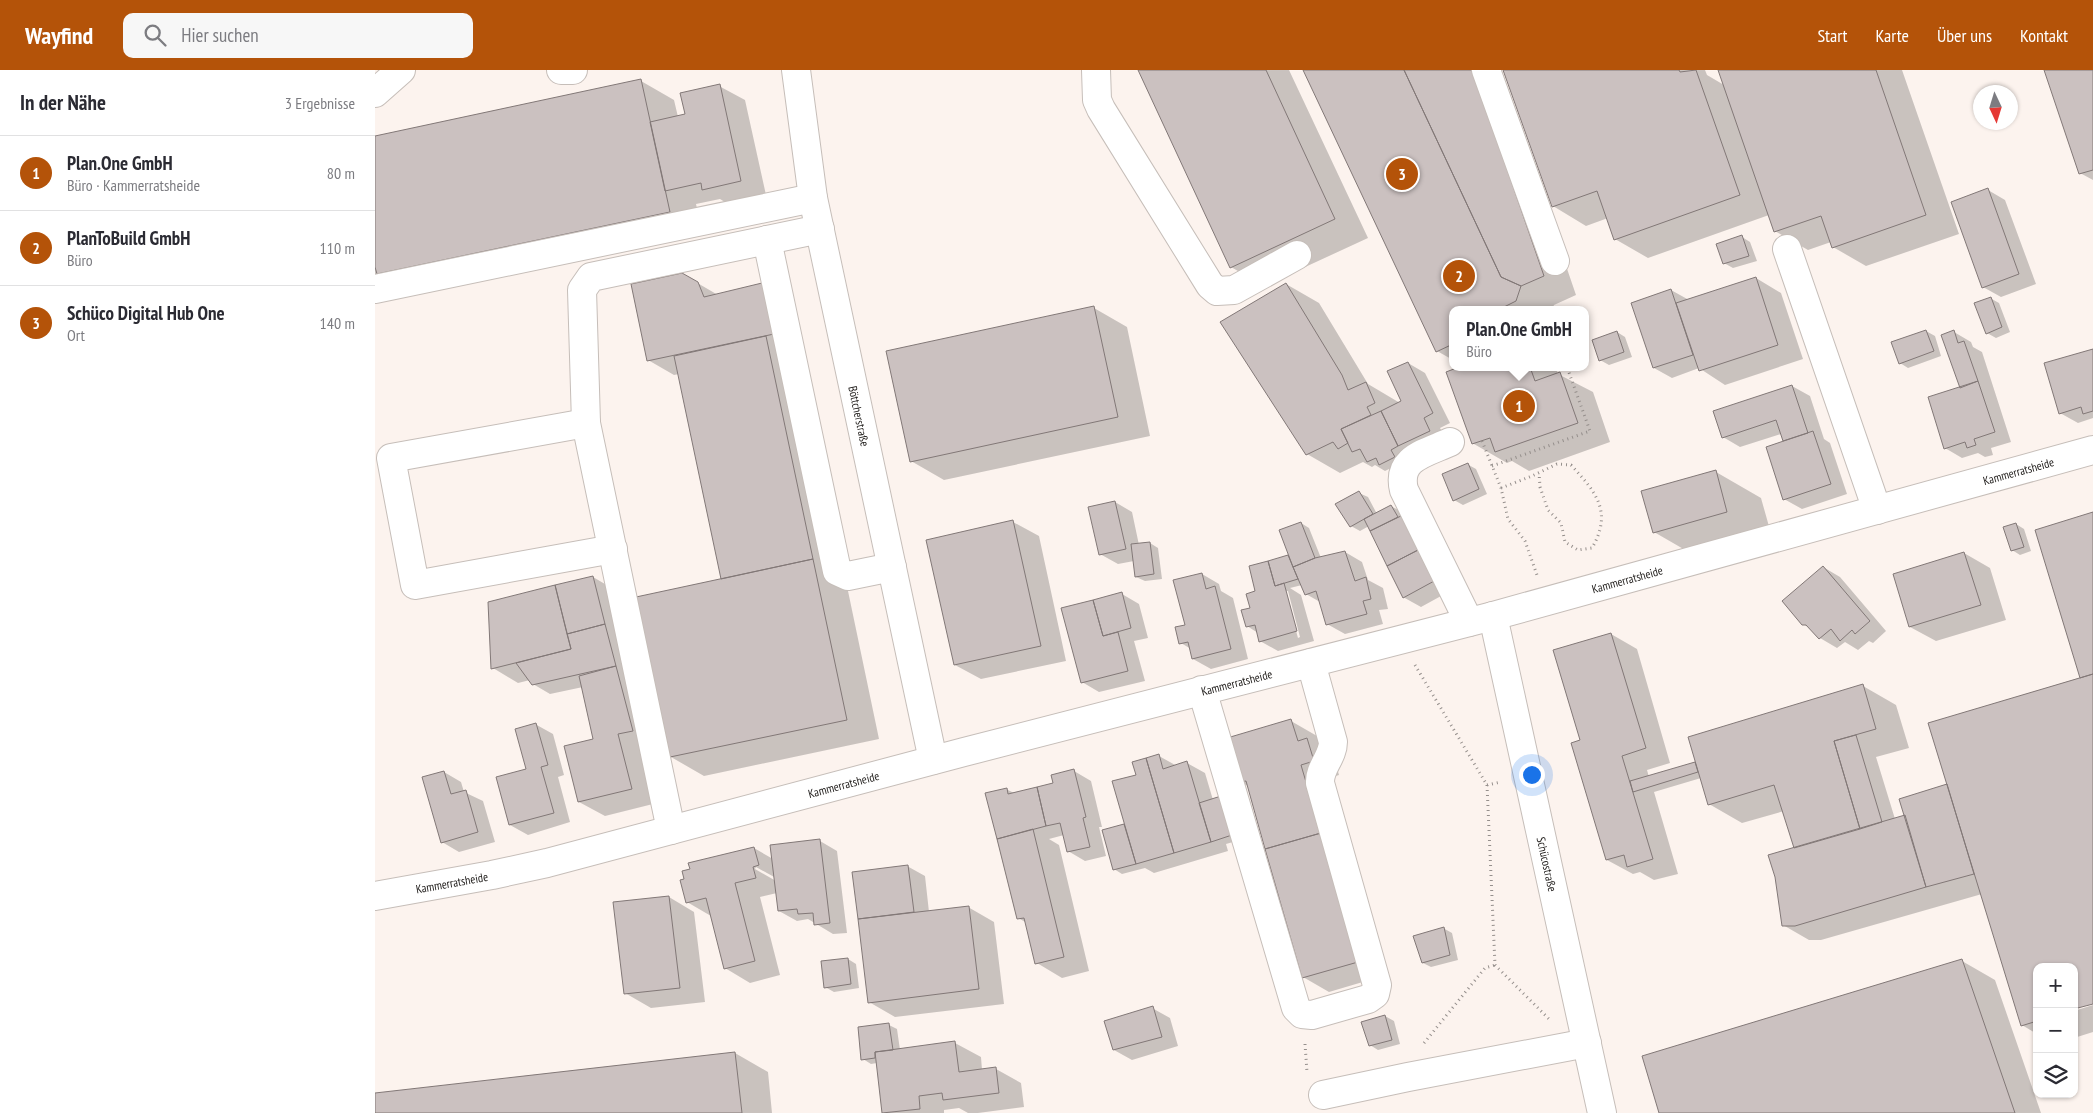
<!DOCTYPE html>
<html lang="de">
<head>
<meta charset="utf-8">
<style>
	:root { --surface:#fff; --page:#f7f7f7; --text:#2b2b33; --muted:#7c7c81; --line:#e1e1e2; --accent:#b45309 }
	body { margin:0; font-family:"PT Sans Narrow",sans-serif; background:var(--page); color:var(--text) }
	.controls { position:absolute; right:15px; bottom:15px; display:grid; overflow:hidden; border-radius:10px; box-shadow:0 1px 4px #0004 }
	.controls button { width:45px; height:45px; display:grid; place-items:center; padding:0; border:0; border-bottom:1px solid var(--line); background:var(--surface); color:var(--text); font:25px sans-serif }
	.compass { position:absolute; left:1598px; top:15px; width:45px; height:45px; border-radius:50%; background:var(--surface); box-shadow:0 1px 4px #0004; rotate:176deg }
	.you { position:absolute; left:1156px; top:704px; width:18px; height:18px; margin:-12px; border:4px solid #fff; border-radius:50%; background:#1a73e8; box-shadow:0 0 0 8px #1a73e833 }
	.badge { display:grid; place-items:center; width:32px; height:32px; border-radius:50%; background:var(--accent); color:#fff; font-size:16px; font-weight:700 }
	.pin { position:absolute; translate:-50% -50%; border:2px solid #fff; box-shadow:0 1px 5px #0006 }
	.popup { position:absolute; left:1074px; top:236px; width:140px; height:65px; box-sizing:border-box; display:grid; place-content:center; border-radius:10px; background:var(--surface); filter:drop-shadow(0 1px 4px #0005); font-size:16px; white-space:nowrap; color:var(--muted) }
	.popup b { font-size:19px; color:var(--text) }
	.popup::after { content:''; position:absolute; left:50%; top:100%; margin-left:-10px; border:10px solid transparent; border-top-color:var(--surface) }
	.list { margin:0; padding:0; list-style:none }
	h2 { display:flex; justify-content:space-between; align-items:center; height:65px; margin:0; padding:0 20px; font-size:21px }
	h2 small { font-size:16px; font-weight:400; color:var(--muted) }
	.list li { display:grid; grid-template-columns:32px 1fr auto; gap:15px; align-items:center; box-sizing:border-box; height:75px; padding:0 20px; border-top:1px solid var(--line) }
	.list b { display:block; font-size:19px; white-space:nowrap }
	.list p { margin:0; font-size:16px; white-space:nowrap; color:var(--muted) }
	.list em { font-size:16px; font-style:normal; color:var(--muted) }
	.icon { flex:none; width:28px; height:28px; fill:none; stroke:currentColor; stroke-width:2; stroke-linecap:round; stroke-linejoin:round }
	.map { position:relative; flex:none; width:1718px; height:1043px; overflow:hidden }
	header { display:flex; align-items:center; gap:30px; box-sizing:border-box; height:70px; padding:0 25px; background:var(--accent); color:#fff }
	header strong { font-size:24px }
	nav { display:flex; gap:28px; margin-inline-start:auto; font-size:18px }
	.search { width:350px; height:45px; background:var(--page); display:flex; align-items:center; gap:12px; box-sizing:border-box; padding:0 18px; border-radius:10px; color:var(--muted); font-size:19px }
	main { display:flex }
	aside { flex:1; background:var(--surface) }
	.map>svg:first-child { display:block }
</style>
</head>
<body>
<header>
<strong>Wayfind</strong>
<div class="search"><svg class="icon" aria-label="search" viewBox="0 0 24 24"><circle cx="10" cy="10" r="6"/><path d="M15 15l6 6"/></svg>Hier suchen</div>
<nav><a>Start</a><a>Karte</a><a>Über uns</a><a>Kontakt</a></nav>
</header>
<main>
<aside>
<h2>In der Nähe<small>3 Ergebnisse</small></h2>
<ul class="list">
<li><span class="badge">1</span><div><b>Plan.One GmbH</b><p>Büro · Kammerratsheide</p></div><em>80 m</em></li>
<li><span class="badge">2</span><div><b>PlanToBuild GmbH</b><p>Büro</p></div><em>110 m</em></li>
<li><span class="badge">3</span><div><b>Schüco Digital Hub One</b><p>Ort</p></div><em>140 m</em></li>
</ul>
</aside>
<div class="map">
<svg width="1718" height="1043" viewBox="0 0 1718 1043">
	<rect width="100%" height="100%" fill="#fcf3ee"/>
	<path fill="#0003" fill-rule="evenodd" d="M765,0H914L993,168L889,216L856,197Z
		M929,0H1124L1201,225L1179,235L1177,240H1078V290L1062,281Z
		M1130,0H1330L1332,5L1349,15L1344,0H1527L1584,164L1491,196L1458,177L1456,172L1433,180L1400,161L1394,145L1273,188L1240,169L1233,148L1211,156L1178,136Z
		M1670,0H1718V110L1705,103Z
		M266,11L299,30L303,47L311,45L344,16L370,30L391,125L353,134L345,129L321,134L327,161L0,229V67Z
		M1613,120L1630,130L1661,214L1626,227L1608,217Z
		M1367,167L1375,172L1382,191L1358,198L1349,193Z
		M307,204L343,225L386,215L424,287L504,669L329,706L296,687L348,510L304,304L299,305L273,290Z
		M1381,208L1406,223L1428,289L1350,315L1324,298L1297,308L1279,298L1257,233L1296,220L1314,230Z
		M911,214L944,233L993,314L1025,333L1028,331L1033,293L1050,303L1075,353L1065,358L1072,371L1022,404L1014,399L1010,401L1000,395L997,397L988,392L965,403L932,384Z
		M1615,228L1624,233L1635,262L1621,268L1612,263Z
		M719,238L752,257L775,366L569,410L536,391Z
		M1551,261L1560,266L1566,286L1533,298L1525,293Z
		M1242,262L1250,267L1257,287L1234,295L1225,290Z
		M1579,262L1596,272L1598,277L1607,282L1636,372L1616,378L1618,385L1610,387L1603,383L1587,388L1570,378L1586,319Z
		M1718,280V348L1703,353L1685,343Z
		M1088,297H1180L1183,304L1218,322L1235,372L1154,401L1137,391L1132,393L1099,374L1073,303Z
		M1417,316L1435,326L1449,369L1455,373L1472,424L1427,439L1409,429V372L1406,364L1365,377L1348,367Z
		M1092,394L1101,399L1112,424L1088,435L1079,430Z
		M1341,402L1386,428L1397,467L1324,488L1279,462Z
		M984,423L993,427L1002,444L1016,436L1025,441L1077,520L1046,537L1028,527L994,456L985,461L976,456Z
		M740,432L757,442L764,475L775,473L783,478L787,509L770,511L761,507L759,491L743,494L725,484Z
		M1718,443V932L1699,897H1662V964L1647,955L1607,824L1446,870H1434L1408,855L1421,778L1409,741L1367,753L1334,734L1326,708L1279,722L1303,804L1279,810L1265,802L1258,804L1232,790L1206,671L1236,564L1262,579L1295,693L1272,700L1274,707L1322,693L1488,616L1521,635L1534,678L1501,687L1520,749L1531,746L1573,715L1555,654L1707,607Z
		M638,452L664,466L691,591L606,609L580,595Z
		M926,453L934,458L946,488L970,482L987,492L993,510L1008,518L1013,539L1004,540L1008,554L970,564L952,554L945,532L931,524L927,515L915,518L926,525L939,571L903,581L885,571L883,563L872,556L882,522L894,492L915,485ZM910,521H913L925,567L923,568Z
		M1641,454L1649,459L1656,481L1645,485L1637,480Z
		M1589,483L1615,498L1631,550L1561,571L1535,557Z
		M1448,497L1465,507L1511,561L1498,573L1494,571L1483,580L1470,572L1462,578L1445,568L1438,560L1428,554Z
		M827,504L844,514L846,521L858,528L873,589L836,599L818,589L816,579L806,573Z
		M218,507L235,517L282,733L230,746L204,732L220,670L208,617L175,624L158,614L155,610L143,613L118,598Z
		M747,524L764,534L773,568L759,571L770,611L724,622L707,612Z
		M916,651L942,666L958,685L964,705L951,709L1008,906L954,922L928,907L873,716L865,712Z
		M160,654L178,664L189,705L183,707L195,752L153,765L135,755L153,700Z
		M784,686L802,696L812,693L830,703L838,730L865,770L851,774L853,781L779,803L770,798L747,804L739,799L749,756L751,757L762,705Z
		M699,701L716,711L727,757H724L731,786L710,791L693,781L689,765L674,769L684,775L714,901L687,908L662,893L652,853L643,848L631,719L639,723L679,714Z
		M69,702L86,712L89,722L108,731L120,772L84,782L67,772Z
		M445,771L462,781L472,863L458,864L433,849L422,851L404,841L402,823L385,827L405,905L375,913L350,898L336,846L312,832L379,778L398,789ZM381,797L401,808V811L380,799Z
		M532,796L550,806L554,842L593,837L619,852L629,934L520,947L494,932L479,803Z
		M294,827L319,842L330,932L276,938L250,923Z
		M1068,858L1077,863L1083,890L1056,897L1048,893Z
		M473,889L481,894L484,918L459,922L450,917Z
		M1587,891L1620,910L1666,1043H1285Z
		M1718,935V962L1699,968V941Z
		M777,938L795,948L803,976L757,990L739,980Z
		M1010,946L1019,951L1025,974L1003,980L995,975Z
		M514,955L522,959L525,980L580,973L606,987L607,1000L621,999L646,1013L649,1037L603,1043H593L584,1038L569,1040V1043H509L502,993L496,994L488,989Z
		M360,983L393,1002L397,1043H0V1024Z"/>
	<path fill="#cbc1c0" stroke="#827877" d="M763,0H891L960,149L855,198Z
		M928,0H1029L1126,207L1146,216L1141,231L1123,240H1078V274L1061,282Z
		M1029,0H1098L1169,206L1146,216L1126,207Z
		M1128,0H1304L1305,2L1321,0L1365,125L1239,170L1222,121L1177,137Z
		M1343,0H1501L1551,145L1457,178L1446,146L1399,162Z
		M1669,0H1718V100L1704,104Z
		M266,9L295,142L2,204L0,197V66Z
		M345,14L366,111L327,120L326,113L290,121L275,52L310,44L305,23Z
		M1613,118L1644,204L1607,218L1576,132Z
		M1367,165L1374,186L1348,194L1341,174Z
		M307,203L323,212L329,227L387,213L399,264L272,291L256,214Z
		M1381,207L1403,275L1324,301L1301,233Z
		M911,213L967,305L973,320L991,312L1000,333L992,337L996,345L966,359L973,373L963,379L958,372L931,385L845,252Z
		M1296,219L1318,285L1278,298L1256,233Z
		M1616,227L1627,257L1611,264L1599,233Z
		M719,236L743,347L535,392L511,281Z
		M1551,260L1559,281L1524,294L1516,272Z
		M1579,260L1583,273L1589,271L1603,311L1585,318L1566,265Z
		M1242,261L1249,282L1224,291L1217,270Z
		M391,266L438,489L346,509L299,286Z
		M1718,279V341L1708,344L1706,337L1684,344L1669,293Z
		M1033,292L1058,343L1049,348L1055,361L1023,376L1006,341L1026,331L1012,301Z
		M1084,297H1155L1160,311L1185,302L1203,353L1120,382L1115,368L1097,374L1071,302Z
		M1603,311L1620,362L1599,369L1601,375L1592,378L1590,372L1569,379L1553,327Z
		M1417,315L1433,363L1408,371L1401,350L1347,368L1338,341Z
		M1006,341L1023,376L1016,380L1020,387L1004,395L1001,388L992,392L985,379L977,382L966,359Z
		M1438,361L1456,414L1408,430L1391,377Z
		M1093,393L1104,419L1078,431L1067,404Z
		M1341,400L1352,442L1278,463L1266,421Z
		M984,421L998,444L975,457L960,434Z
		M740,431L751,479L724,485L713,437Z
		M1016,435L1023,447L995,461L989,449Z
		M1718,442V604L1705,608L1660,460Z
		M1028,445L1045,479L1012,496L995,461Z
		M638,450L666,576L579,595L551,470Z
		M926,452L940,488L918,497L904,460Z
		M1641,453L1649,477L1636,481L1628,457Z
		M775,472L779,504L760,507L756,474Z
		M1045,479L1061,510L1028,528L1012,496Z
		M970,481L980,511L991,507L996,529L988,531L992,544L951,555L941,521L930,525L918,497L940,488Z
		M1589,482L1606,535L1534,557L1518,504Z
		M913,485L923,509L900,516L893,491Z
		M438,489L472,650L295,687L261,527Z
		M893,491L900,516L909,513L922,561L884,572L880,555L871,557L866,540L875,538L871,524L880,521L874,496Z
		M1448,496L1495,551L1480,564L1477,560L1465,571L1456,559L1444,569L1431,555H1427L1407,531Z
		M827,503L831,519L840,516L856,579L817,589L813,572L804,574L800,557L810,555L798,510Z
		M218,506L230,554L192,564L180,515Z
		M180,515L196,579L116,599L113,532Z
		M747,522L756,558L728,566L718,530Z
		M718,530L728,566L743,562L753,601L706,613L686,538Z
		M230,554L241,596L157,615L141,593L196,579L192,564Z
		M1236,563L1271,678L1247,686L1278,789L1252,797L1249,785L1231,790L1196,673L1205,670L1178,580Z
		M241,596L258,661L243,664L257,719L203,732L189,676L218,669L204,606Z
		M1718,604V934L1699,939V897H1662V951L1646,956L1553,653Z
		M1488,614L1501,659L1459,671L1485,759L1419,778L1399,715L1333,735L1313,667Z
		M916,649L923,671L932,668L939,691L926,695L946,763L890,779L871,711L864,712L852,668Z
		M161,653L173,695L166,697L179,743L134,755L121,707L151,699L140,659Z
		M1481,665L1507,752L1485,759L1459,671Z
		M784,684L788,699L812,691L836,772L799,783L771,688Z
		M771,688L799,783L761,794L737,711L761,705L757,692Z
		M1320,692L1323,702L1258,722L1255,711Z
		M699,699L711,747L708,748L715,777L692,782L685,753L671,756L662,717L678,713L676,705Z
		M69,701L76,724L91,720L103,762L66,773L47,707Z
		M1572,714L1599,804L1551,817L1524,729Z
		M662,717L671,756L622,769L610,723L632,718L633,724Z
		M846,726L857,765L836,772L824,733Z
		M1530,745L1551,817L1420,856H1407L1400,807L1393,785Z
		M749,754L761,794L738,800L727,760Z
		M658,759L689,887L660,894L649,848L642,849L622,769Z
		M946,763L983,892L927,908L890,779Z
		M445,769L455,853L439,855L438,843L423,844L422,839L403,841L395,775Z
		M379,777L384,795L378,797L381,808L360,813L380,891L349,899L331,828L311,833L305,810L309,809L307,801L315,799L313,793Z
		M533,795L539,842L483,849L477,802Z
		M294,826L305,918L249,924L238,832Z
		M594,836L604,919L493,933L483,849Z
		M1069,857L1075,885L1047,893L1038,866Z
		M473,888L476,914L449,918L446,891Z
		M1587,889L1640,1043H1284L1267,986Z
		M778,936L787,967L738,980L729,951Z
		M1010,945L1017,970L994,976L986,952Z
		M514,953L518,980L500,982V988L486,990L483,957Z
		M580,971L584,1002L621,997L624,1023L568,1030L567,1023L544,1026L545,1039L507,1043L500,982Z
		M360,982L367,1043H0V1023Z"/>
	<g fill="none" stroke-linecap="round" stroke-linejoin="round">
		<g stroke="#c6beb9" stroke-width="30">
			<g id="minor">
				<path d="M186,0H198"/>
				<path id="s1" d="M421,0L438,128L558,690"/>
				<path d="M721,0L722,30L726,39L835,215L842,221L859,220L922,185"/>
				<path d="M1111,0L1180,191"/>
				<path d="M0,23L26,0"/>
				<path d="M392,170L462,501L473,506L517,497"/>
				<path d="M1412,179L1502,440"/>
				<path d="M0,219L438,128"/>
				<path d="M211,353L16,388L40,515L238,479"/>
				<path d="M1075,372C1051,383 1021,388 1029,420L1094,552"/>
				<path id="s2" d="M1118,546L1227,1043"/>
				<path d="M827,620L921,938L927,944L937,945L993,929L1000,924L1002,915L945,713C944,698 958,687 958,672L936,593"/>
				<path d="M296,760L211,353L207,220L216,207L445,159"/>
				<path id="s3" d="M0,826L117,805L172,793L589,682L1118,546L1718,380"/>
				<path d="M948,1025L1033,1007L1212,973"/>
			</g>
		</g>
		<path stroke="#958f8c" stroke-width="3" stroke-dasharray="1 4" stroke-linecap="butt" d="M1107,371L1126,418L1133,449L1150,471L1162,505
			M1117,396L1215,361L1192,297
			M1126,418L1157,406L1182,394L1196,395C1221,422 1238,442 1217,478L1203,480L1190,472L1186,453L1173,440L1165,417L1164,403
			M1040,595L1112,715L1120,895L1175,950
			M1112,715L1126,712
			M1049,973L1110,898L1120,895
			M930,974L932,1002"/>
		<use href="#minor" stroke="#fff" stroke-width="28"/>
	</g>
	<g text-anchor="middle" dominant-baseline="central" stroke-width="5" stroke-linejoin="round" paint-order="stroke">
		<g font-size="12" fill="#262321" stroke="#fff">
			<text stroke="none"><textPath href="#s1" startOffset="352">Böttcherstraße</textPath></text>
			<text stroke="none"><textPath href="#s3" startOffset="1698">Kammerratsheide</textPath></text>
			<text stroke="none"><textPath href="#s3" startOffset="1292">Kammerratsheide</textPath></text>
			<text stroke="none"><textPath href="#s3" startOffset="888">Kammerratsheide</textPath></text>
			<text stroke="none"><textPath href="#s3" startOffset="482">Kammerratsheide</textPath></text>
			<text stroke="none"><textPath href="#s2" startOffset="254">Schücostraße</textPath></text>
			<text stroke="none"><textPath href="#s3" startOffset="78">Kammerratsheide</textPath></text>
		</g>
	</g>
</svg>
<div class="controls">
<button>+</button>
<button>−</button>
<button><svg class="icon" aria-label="layers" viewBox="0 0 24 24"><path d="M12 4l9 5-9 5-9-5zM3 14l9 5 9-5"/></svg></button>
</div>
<svg class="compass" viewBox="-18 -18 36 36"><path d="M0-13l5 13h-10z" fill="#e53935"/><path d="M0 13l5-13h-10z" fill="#7c7c81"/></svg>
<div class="you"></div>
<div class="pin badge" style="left:1144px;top:336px">1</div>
<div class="popup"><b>Plan.One GmbH</b>Büro</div>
<div class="pin badge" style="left:1084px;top:206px">2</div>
<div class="pin badge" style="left:1027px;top:104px">3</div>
</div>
</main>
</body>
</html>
